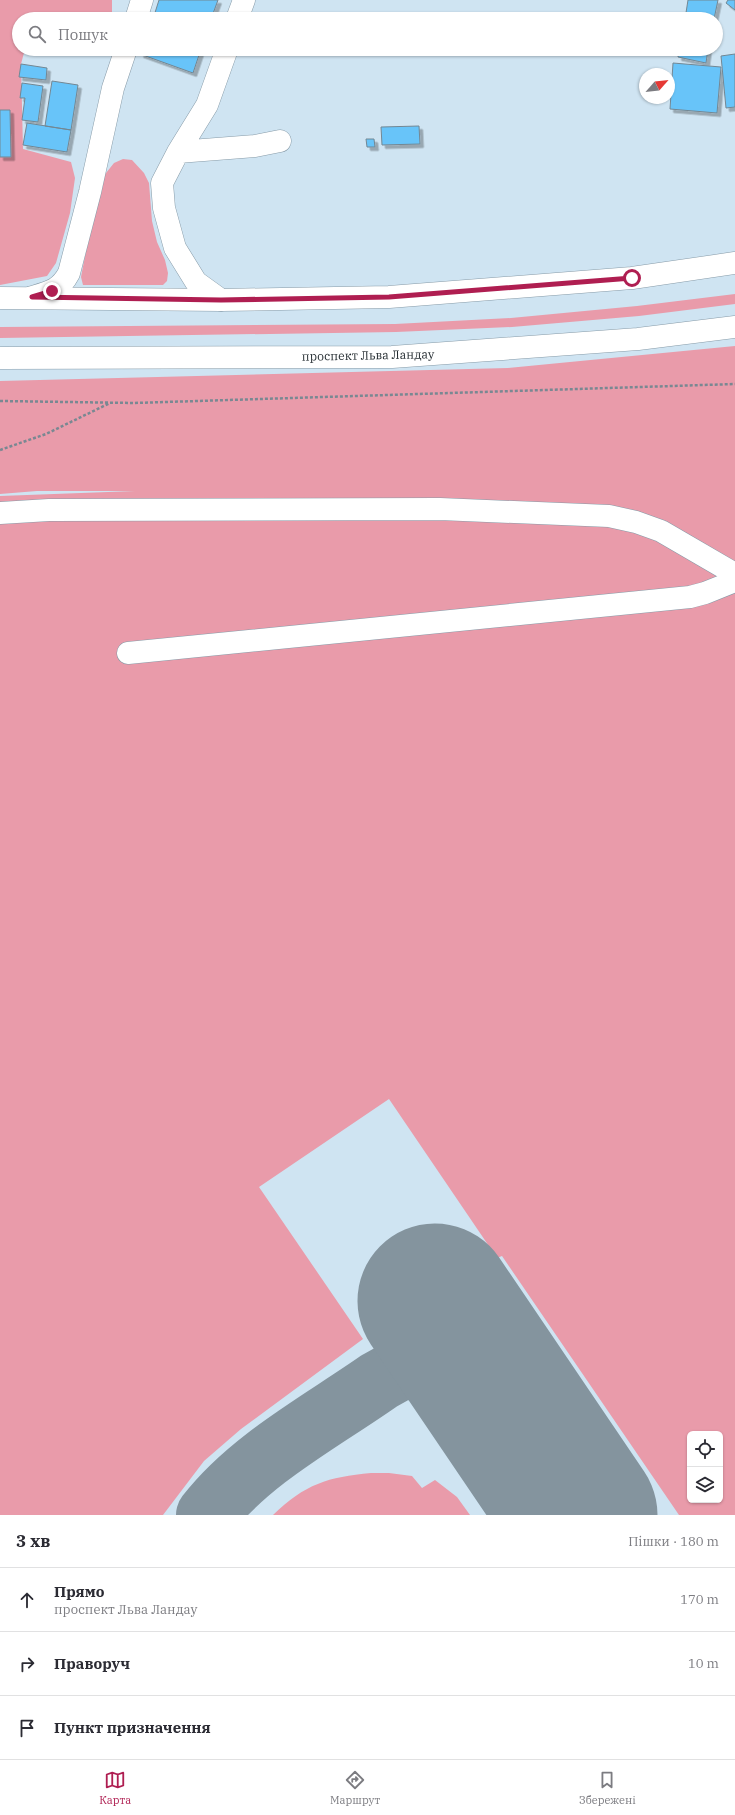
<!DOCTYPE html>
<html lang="uk">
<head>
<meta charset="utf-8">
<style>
	:root { --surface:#fff; --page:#f2f2f3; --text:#2b2b33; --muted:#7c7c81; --line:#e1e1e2; --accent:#af1e51 }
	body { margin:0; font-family:"IBM Plex Serif",serif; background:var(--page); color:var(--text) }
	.controls { position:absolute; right:12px; bottom:12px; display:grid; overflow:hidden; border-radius:6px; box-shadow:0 1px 3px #0004 }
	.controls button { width:36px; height:36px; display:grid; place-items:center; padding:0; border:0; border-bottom:1px solid var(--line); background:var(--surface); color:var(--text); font:20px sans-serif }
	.compass { position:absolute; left:639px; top:68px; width:36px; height:36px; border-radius:50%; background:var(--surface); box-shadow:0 1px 3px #0004; rotate:63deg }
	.stop { position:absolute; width:12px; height:12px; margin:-9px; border:3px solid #af1e51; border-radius:50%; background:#fff }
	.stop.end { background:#af1e51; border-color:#fff; box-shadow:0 1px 4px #0008 }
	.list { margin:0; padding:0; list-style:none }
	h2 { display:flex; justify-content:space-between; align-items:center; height:52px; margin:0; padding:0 16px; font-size:17px }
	h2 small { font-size:13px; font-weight:400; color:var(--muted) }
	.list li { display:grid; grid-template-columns:26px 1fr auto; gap:12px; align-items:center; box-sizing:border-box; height:64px; padding:0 16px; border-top:1px solid var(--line) }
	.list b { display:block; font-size:15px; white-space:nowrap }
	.list p { margin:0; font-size:13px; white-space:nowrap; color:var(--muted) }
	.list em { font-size:13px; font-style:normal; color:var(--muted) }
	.icon { flex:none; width:22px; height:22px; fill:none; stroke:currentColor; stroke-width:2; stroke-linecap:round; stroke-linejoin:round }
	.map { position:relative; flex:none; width:735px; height:1515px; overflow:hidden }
	.search { position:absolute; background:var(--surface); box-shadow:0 1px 3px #0004; left:12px; right:12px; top:12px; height:44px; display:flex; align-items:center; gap:10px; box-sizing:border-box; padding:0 14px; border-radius:22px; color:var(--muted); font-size:15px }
	.sheet { height:244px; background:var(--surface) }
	nav { display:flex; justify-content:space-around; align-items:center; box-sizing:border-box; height:56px; border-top:1px solid var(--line); background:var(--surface); font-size:11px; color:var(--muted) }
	nav a { display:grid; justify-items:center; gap:2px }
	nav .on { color:var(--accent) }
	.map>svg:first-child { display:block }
</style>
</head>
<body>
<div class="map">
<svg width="735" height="1515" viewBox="0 0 735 1515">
	<defs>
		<filter id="shadow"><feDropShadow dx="3.5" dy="3.5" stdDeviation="0" flood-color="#0004"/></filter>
	</defs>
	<rect width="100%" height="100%" fill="#cfe4f2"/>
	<path fill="#e99baa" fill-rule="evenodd" d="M0,0H112V15L110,19H19V49H25L21,64L23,149L71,162L75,178L70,213L56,263L47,276L0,285Z
		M123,159L132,160L144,173L149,183L152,221L157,242L165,260L168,273L167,281L163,285H83L81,277L86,251L102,178L114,163Z
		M735,294V304L639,316L512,327L396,332L0,338V327L395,324L511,318L637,306Z
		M735,346V1515H679L502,1256L497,1258L389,1099L259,1187L363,1339L241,1429L204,1461L163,1515H0V496L135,491H37L0,494V381L508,368ZM690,1434H720V1500H690Z
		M371,1473H389L412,1476L422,1488L435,1480L457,1497L470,1515H273C305,1484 328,1477 371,1473Z"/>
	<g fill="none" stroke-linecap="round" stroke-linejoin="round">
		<path stroke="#84949e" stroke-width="62" d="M207,1515C250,1459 322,1421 379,1381L397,1371L419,1366L452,1369L479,1386L525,1433"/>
		<path stroke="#84949e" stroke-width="155" d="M435,1301L580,1515"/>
	</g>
	<path fill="#67c4f9" stroke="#738793" filter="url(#shadow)" d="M159,0H218L211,19H153Z
		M688,0H718L714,19H685Z
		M728,0H735V10L726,3Z
		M142,49H201L193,73L140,54Z
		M679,49H708L706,63L678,57Z
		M735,54V107L726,108L721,56Z
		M673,63L721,67L717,113L670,109Z
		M21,64L47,68L46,80L19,77Z
		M52,81L78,85L71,130L45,126Z
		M22,83L43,86L38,122L22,120L25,98H20Z
		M0,110H10L11,157H0Z
		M27,123L71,130L67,152L23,145Z
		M419,126L420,144L382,145L381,127Z
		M366,139H374L375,147H367Z"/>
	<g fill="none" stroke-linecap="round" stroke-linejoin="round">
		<g stroke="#879ba8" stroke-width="23">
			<path id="minor" d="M136,19L142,0
				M237,19L244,0
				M178,152L255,146L280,141
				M32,297C50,292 60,290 69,273L90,192L113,88L126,49
				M221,300L196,282L175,248L164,208L162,183L178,152L207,105L227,49
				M0,513L49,510L440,509L609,516L636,522L661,531L735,574
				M128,653L690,597L705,593L735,581"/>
		</g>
		<g stroke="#879ba8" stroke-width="23">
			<path id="major" d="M0,298L221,300L389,297L632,278L735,263
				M0,358L392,357L638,339L735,327"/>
		</g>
		<path stroke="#798892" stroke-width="2.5" stroke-dasharray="3 2" stroke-linecap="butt" d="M0,401L134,403L735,384
			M0,450L46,434L110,403"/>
		<use href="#minor" stroke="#fff" stroke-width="22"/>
		<use href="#major" stroke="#fff" stroke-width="22"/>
	</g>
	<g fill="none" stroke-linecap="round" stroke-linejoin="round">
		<path stroke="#af1e51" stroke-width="5" d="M52,291L32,297L221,300L389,297L632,278"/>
	</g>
	<g text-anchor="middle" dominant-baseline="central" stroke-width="3.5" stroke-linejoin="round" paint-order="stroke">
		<g font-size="12" fill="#1f272c" stroke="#fff">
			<text transform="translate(368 355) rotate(-1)">проспект Льва Ландау</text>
		</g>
	</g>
</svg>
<div class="controls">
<button><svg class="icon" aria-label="locate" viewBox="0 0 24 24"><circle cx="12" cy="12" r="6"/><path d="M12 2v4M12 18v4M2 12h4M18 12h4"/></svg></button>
<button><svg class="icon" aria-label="layers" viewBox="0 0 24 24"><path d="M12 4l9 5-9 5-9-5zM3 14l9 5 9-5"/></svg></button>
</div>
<svg class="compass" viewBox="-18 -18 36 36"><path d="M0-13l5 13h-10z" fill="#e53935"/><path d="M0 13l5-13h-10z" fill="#7c7c81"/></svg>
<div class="stop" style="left:632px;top:278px"></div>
<div class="stop end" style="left:52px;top:291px"></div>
<div class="search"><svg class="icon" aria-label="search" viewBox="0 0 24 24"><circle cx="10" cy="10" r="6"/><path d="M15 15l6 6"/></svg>Пошук</div>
</div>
<section class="sheet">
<h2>3 хв<small>Пішки · 180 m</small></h2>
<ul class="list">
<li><svg class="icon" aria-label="ahead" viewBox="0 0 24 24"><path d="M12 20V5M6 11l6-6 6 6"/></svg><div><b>Прямо</b><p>проспект Льва Ландау</p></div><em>170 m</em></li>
<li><svg class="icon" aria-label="right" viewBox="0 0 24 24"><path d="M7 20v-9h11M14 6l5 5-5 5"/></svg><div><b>Праворуч</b></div><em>10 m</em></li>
<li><svg class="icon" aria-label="arrive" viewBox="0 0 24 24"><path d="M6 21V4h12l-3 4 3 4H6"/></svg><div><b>Пункт призначення</b></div></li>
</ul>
</section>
<nav>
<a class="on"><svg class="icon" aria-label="map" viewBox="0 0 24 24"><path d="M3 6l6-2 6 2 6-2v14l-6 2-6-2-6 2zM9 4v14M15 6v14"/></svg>Карта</a>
<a><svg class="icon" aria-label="directions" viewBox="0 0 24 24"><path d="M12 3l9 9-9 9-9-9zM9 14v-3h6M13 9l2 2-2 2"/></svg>Маршрут</a>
<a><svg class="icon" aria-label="saved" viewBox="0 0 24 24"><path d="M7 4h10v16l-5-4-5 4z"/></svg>Збережені</a>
</nav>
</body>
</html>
